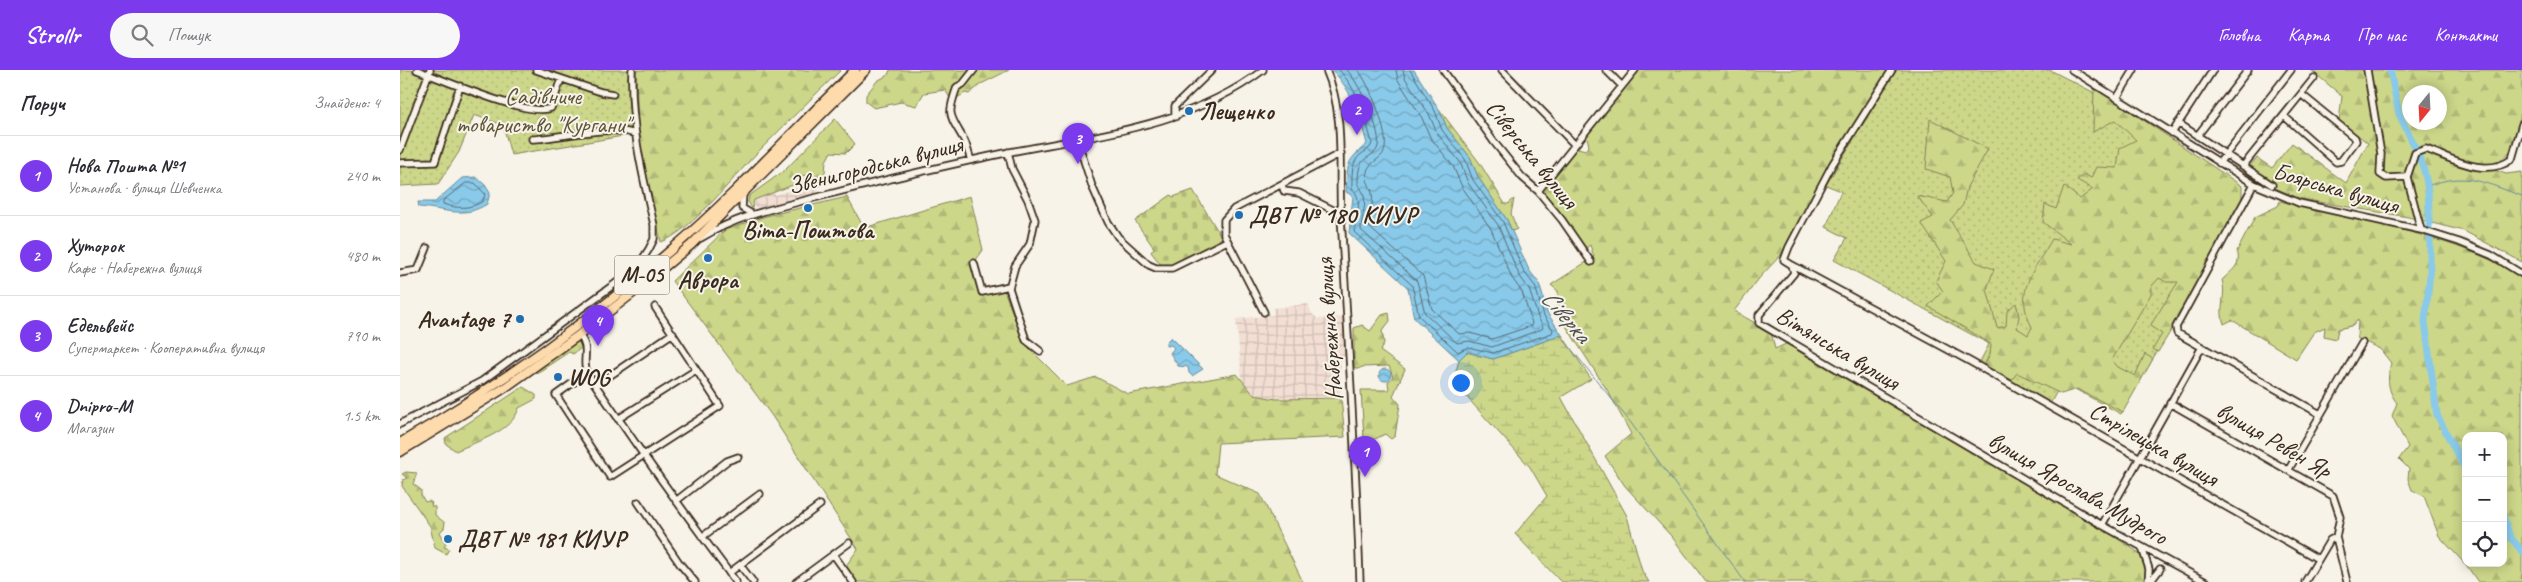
<!DOCTYPE html>
<html lang="uk">
<head>
<meta charset="utf-8">
<style>
	:root { --surface:#fff; --page:#f7f7f7; --text:#2b2b33; --muted:#7c7c81; --line:#e1e1e2; --accent:#7c3aed }
	body { margin:0; font-family:Caveat,sans-serif; background:var(--page); color:var(--text) }
	.controls { position:absolute; right:15px; bottom:15px; display:grid; overflow:hidden; border-radius:10px; box-shadow:0 2px 12px #0003 }
	.controls button { width:45px; height:45px; display:grid; place-items:center; padding:0; border:0; border-bottom:1px solid var(--line); background:var(--surface); color:var(--text); font:25px sans-serif }
	.compass { position:absolute; left:2002px; top:15px; width:45px; height:45px; border-radius:50%; background:var(--surface); box-shadow:0 2px 12px #0003; rotate:198deg }
	.you { position:absolute; left:1060px; top:312px; width:18px; height:18px; margin:-12px; border:4px solid #fff; border-radius:50%; background:#1a73e8; box-shadow:0 0 0 8px #1a73e833 }
	.badge { display:grid; place-items:center; width:32px; height:32px; border-radius:50%; background:var(--accent); color:#fff; font-size:16px; font-weight:700 }
	.pin { position:absolute; translate:-50% -41px; filter:drop-shadow(0 1px 2px #0008) }
	.pin::after { content:''; position:absolute; top:26px; width:18px; height:15px; background:inherit; clip-path:polygon(0 0,100% 0,50% 100%) }
	.list { margin:0; padding:0; list-style:none }
	h2 { display:flex; justify-content:space-between; align-items:center; height:65px; margin:0; padding:0 20px; font-size:21px }
	h2 small { font-size:16px; font-weight:400; color:var(--muted) }
	.list li { display:grid; grid-template-columns:32px 1fr auto; gap:15px; align-items:center; box-sizing:border-box; height:80px; padding:0 20px; border-top:1px solid var(--line) }
	.list b { display:block; font-size:19px; white-space:nowrap }
	.list p { margin:0; font-size:16px; white-space:nowrap; color:var(--muted) }
	.list em { font-size:16px; font-style:normal; color:var(--muted) }
	.icon { flex:none; width:28px; height:28px; fill:none; stroke:currentColor; stroke-width:2; stroke-linecap:round; stroke-linejoin:round }
	.map { position:relative; flex:none; width:2122px; height:512px; overflow:hidden }
	header { display:flex; align-items:center; gap:30px; box-sizing:border-box; height:70px; padding:0 25px; background:var(--accent); color:#fff }
	header strong { font-size:24px }
	nav { display:flex; gap:28px; margin-inline-start:auto; font-size:18px }
	.search { width:350px; height:45px; background:var(--page); display:flex; align-items:center; gap:12px; box-sizing:border-box; padding:0 18px; border-radius:28px; color:var(--muted); font-size:19px }
	main { display:flex }
	aside { flex:1; background:var(--surface) }
	.map>svg:first-child { display:block }
</style>
</head>
<body>
<header>
<strong>Strollr</strong>
<div class="search"><svg class="icon" aria-label="search" viewBox="0 0 24 24"><circle cx="10" cy="10" r="6"/><path d="M15 15l6 6"/></svg>Пошук</div>
<nav><a>Головна</a><a>Карта</a><a>Про нас</a><a>Контакти</a></nav>
</header>
<main>
<aside>
<h2>Поруч<small>Знайдено: 4</small></h2>
<ul class="list">
<li><span class="badge">1</span><div><b>Нова Пошта №1</b><p>Установа · вулиця Шевченка</p></div><em>240 m</em></li>
<li><span class="badge">2</span><div><b>Хуторок</b><p>Кафе · Набережна вулиця</p></div><em>480 m</em></li>
<li><span class="badge">3</span><div><b>Едельвейс</b><p>Супермаркет · Кооперативна вулиця</p></div><em>790 m</em></li>
<li><span class="badge">4</span><div><b>Dnipro-M</b><p>Магазин</p></div><em>1.5 km</em></li>
</ul>
</aside>
<div class="map">
<svg width="2122" height="512" viewBox="0 0 2122 512">
	<defs>
		<pattern id="industrial-grid" width="8" height="8" patternUnits="userSpaceOnUse" patternTransform="scale(1.25)"><rect width="8" height="8" fill="#f2ded3"/><path d="M0 4h8M4 0v8" fill="none" stroke="#d0bfb5"/></pattern>
		<pattern id="green-dots" width="8" height="8" patternUnits="userSpaceOnUse" patternTransform="scale(1.25)"><rect width="8" height="8" fill="#ccd78a"/><path d="M2 2h.1M6 6h.1" fill="none" stroke="#b0b977" stroke-width="1.8" stroke-linecap="round"/></pattern>
		<pattern id="forest-firs" width="22" height="20" patternUnits="userSpaceOnUse" patternTransform="scale(1.25)"><rect width="22" height="20" fill="#ccd78a"/><path d="M5 1l3.5 6h-7zM16 11l3.5 6h-7z" fill="#b0b977"/></pattern>
		<pattern id="wetland-marsh" width="20" height="14" patternUnits="userSpaceOnUse" patternTransform="scale(1.25)"><rect width="20" height="14" fill="#ccd78a"/><path d="M1 5h8M5 5V1M11 12h8M15 12V8" fill="none" stroke="#b0b977"/></pattern>
		<pattern id="cemetery-stones" width="16" height="16" patternUnits="userSpaceOnUse" patternTransform="scale(1.25)"><rect width="16" height="16" fill="#ccd78a"/><path d="M2 7V4a2 2 0 0 1 4 0v3zM10 15v-3a2 2 0 0 1 4 0v3z" fill="#b0b977"/></pattern>
		<pattern id="water-waves" width="16" height="10" patternUnits="userSpaceOnUse" patternTransform="scale(1.25)"><rect width="16" height="10" fill="#89caea"/><path d="M0 5q4-4 8 0t8 0" fill="none" stroke="#71a4bd"/></pattern>
	</defs>
	<rect width="100%" height="100%" fill="#f7f3e8"/>
	<filter id="ink" filterUnits="userSpaceOnUse"><feTurbulence type="fractalNoise" baseFrequency=".02" numOctaves="2"/><feDisplacementMap in="SourceGraphic" scale="10" xChannelSelector="R" yChannelSelector="G"/><feConvolveMatrix kernelMatrix="1 2 1 2 8 2 1 2 1" color-interpolation-filters="sRGB"/></filter>
	<g filter="url(#ink)">
		<path fill="url(#industrial-grid)" d="M402,107H406L409,113H414L419,123L358,139L354,136L355,130L373,122L375,125L400,117Z
			M908,234L912,244L918,249L944,247L946,286L941,289L940,326L876,329L853,325L842,309L836,249L874,245L873,238Z"/>
		<path fill="url(#green-dots)" stroke="#848054" d="M0,0H233L235,64L111,85L103,55L74,45L59,82L38,114L0,116Z
			M1496,0H1650L1691,21L1833,124L1841,135L1721,344L1662,312L1650,334L1579,294L1589,274L1434,190L1447,168L1426,157L1441,121L1426,115Z
			M182,271L184,276L173,284L169,282L137,303L136,301L177,272Z"/>
		<path fill="url(#forest-firs)" stroke="#848054" fill-rule="evenodd" d="M236,0H441C412,27 384,56 356,84C334,107 289,163 261,172L244,101L238,64Z
			M490,0H609L581,14L569,24L565,23L552,31L545,20L524,23L516,36L501,32L474,38L466,32V25L477,11L488,5Z
			M1238,0H1493L1393,161L1381,185L1361,206L1334,241L1371,262L1375,279L1388,273L1668,437L1735,480L1744,490L1747,500L1746,512H1306L1272,467L1225,416L1205,386L1231,364L1209,323L1157,242L1158,221L1151,215L1194,187L1190,175L1186,178L1142,126L1141,117L1175,77L1185,80L1189,76L1186,63Z
			M1911,0H2122C2122,20 2122,57 2114,75C2109,85 2099,90 2094,100L2106,104L2122,102V192L2064,161L2008,147L1901,129L1856,110L1844,102L1857,88L1872,98L1892,73L1946,113L1968,73L1939,51L1942,26ZM2010,22H2040V52H2010Z
			M1694,17L1842,116V135L1824,173L1758,282L1753,279L1762,264L1750,256L1778,212H1766L1759,208L1751,217V224L1712,290L1718,297L1735,306L1745,284L1753,289L1723,342L1677,319L1661,324L1617,303L1612,310L1584,295L1590,284L1591,274L1528,236L1543,221L1536,211L1546,191L1521,153L1533,147L1517,126L1547,132L1553,123L1550,107L1526,99L1530,49L1588,79L1567,117L1563,135L1550,150L1576,192L1594,199L1587,219L1597,258L1606,256L1607,241L1616,233L1619,246L1617,258L1628,265L1632,257C1613,221 1634,201 1652,169L1671,174L1643,152L1645,134L1656,139L1664,116L1680,129L1693,119L1677,110L1684,104L1691,108L1696,97L1717,98L1720,78L1736,70L1715,50L1693,62Z
			M1039,39L1079,92L1105,134H1108L1114,129L1111,144L1117,159L1112,161L1107,150L1078,107L1070,87L1047,58Z
			M435,49L455,74L446,83L431,82L426,91L424,112L417,118L414,112H410L406,105L401,106L398,113L354,130L352,138L348,132L349,126L385,100Z
			M570,126L583,180L571,197L582,226L604,220L624,273L667,316L696,307L728,324L837,304L854,325L876,329L941,328L945,367L818,373L815,404L860,424L903,512H457L445,497L458,479L372,346L272,211L325,160L366,146L447,127L464,158Z
			M1880,131C1965,154 2043,161 2122,206V512H2078L2067,496L2039,466L2024,426L2012,420L2008,409L2009,399L1999,389L2008,377L1992,346L1997,333C1987,320 1987,308 1991,293L1980,279L1957,268L1958,250L1951,256L1938,259L1936,269L1924,266L1925,257L1914,262L1896,289L1832,250L1824,254C1818,238 1827,225 1822,210C1832,200 1842,195 1837,181L1855,147L1878,136ZM2066,366H2103V493H2066Z
			M989,243L990,251L982,261L984,273L980,281L1005,299L993,326L1000,334L995,366L991,369L985,364L971,371L964,368L961,320H989L988,312L993,307L989,296L962,297L958,299L954,297V258L962,255L970,261L982,245Z
			M123,317L136,325V329L119,338C112,362 77,371 56,381L46,374L45,368Z
			M6,402L17,403L13,414L21,420V425L25,432L29,431L32,433L31,436L35,437V445L45,453L44,458L40,462L46,474L44,477L49,479L46,484L35,478L30,456L2,416L3,410L7,408L2,404Z"/>
		<path fill="url(#wetland-marsh)" stroke="#848054" d="M1162,265L1191,309L1161,327L1227,446L1242,501L1249,512H1161L1115,464L1147,426L1130,397L1053,312L1059,290L1067,282L1093,289Z"/>
		<path fill="url(#cemetery-stones)" stroke="#848054" d="M793,120L822,168L772,196H762L751,182L754,178L735,151L771,125L773,127Z"/>
		<path fill="url(#water-waves)" stroke="#6a8a98" d="M932,0H1014L1039,39L1047,58L1070,87L1078,107L1107,150L1129,200L1139,213L1148,244L1162,265L1093,289L1067,282L1059,290L1014,248L1008,218L949,163L953,126L946,122C948,94 945,92 967,74C959,45 953,22 932,0Z
			M76,107L85,115L90,123L87,134C64,149 45,139 19,137L18,132H35L62,108Z
			M771,267L803,299L792,306L789,303L788,297L778,296L770,283L774,278L771,275L766,276V272Z
			M979 305a6 6 0 1 1 12 0a6 6 0 1 1-12 0Z"/>
		<g fill="none" stroke-linecap="round" stroke-linejoin="round">
			<path stroke="#5a6a70" stroke-width="1" d="M939,0C958,20 965,46 972,73C970,82 960,82 956,90C951,98 952,109 952,119C964,129 956,147 954,162L1012,215L1019,246L1058,282L1068,277L1093,283L1152,263L1153,260L1144,246L1135,216L1124,202L1103,152L1073,110L1065,89L1042,60L1035,41L1010,0
				M947,0C958,11 985,65 977,79C974,85 966,87 962,92C958,98 958,108 958,115C971,129 961,144 961,160L1017,211L1025,243L1057,273L1069,271L1092,277L1142,259L1143,257L1138,247L1129,219L1119,205L1098,155L1068,113L1060,92L1037,63L1029,44L1005,8L1003,0
				M958,0C969,12 991,67 984,82C980,90 968,93 967,102C965,111 970,114 972,123C974,135 969,146 969,157L1023,206L1032,239L1059,264L1070,263L1092,269L1131,256L1132,253L1122,222L1112,208L1091,159L1062,117L1053,96L1030,67L1022,48L998,10L996,0
				M66,113H75L85,124L83,131C71,139 57,139 43,134V131Z"/>
			<path stroke="#6a8a98" stroke-width="1" d="M2027,116C2066,101 2085,113 2122,126
				M1160,265L1231,353L1345,512"/>
			<path stroke="#89caea" stroke-width="7" d="M1990,0L1999,44L2016,79
				M2018,85C2030,109 2029,135 2029,161
				M2030,168V204L2025,251L2037,345L2066,401
				M2103,446L2110,467L2122,481"/>
			<g stroke="#3b2a1e" stroke-width="9">
				<path id="minor" d="M17,0C42,9 130,48 151,38L161,9
					M136,0L201,22L213,24
					M926,0C946,45 938,98 941,146C948,268 956,390 960,512
					M1043,0L1094,72L1122,107L1138,121L1162,150L1191,192
					M1102,0L1175,75
					M1206,0L1222,16
					M1492,0L1432,95L1389,177L1384,190L1392,195L1394,203L1359,245V253L1702,455L1806,512
					M1672,0L1854,114L1899,133L2021,160L2059,172L2091,185L2122,204
					M1967,0L1981,84L1980,104L1986,108L2007,107
					M1717,28L1734,0
					M1884,46L1936,92L1941,91L1956,71L1955,68L1901,24
					M775,47V36L812,0
					M1778,53L1872,115
					M1772,63L1813,0
					M1797,66L1848,0
					M132,69C160,68 212,54 235,64
					M677,69L692,116L708,152L718,167L749,195L756,198H772L827,171
					M0,80L30,0
					M608,82L612,99L628,130L635,150L630,174L615,196L609,218L626,270L640,281
					M571,90C568,83 567,74 563,68C549,44 547,45 557,17L563,14L574,0
					M0,93L35,92L60,16
					M1819,93L1891,0
					M1843,96L1914,8
					M1854,114L1776,257L1777,263L1920,344
					M882,115L884,121L899,123L941,144
					M1138,121L1235,0
					M343,123L342,138L352,144
					M2021,160L2007,107L2015,83L2026,79C2051,88 2086,109 2112,89L2122,54
					M301,168C338,145 380,137 422,126C484,110 547,95 610,82C697,65 790,56 863,0
					M574,193L582,222L609,216
					M1392,195L1571,292L1918,489
					M0,203L18,200L27,178
					M864,242L824,164V150L834,139L941,83
					M179,265C192,279 180,291 188,304C235,374 285,444 336,512
					M185,299L181,307L156,325L210,407L320,336L255,237
					M196,315L273,263
					M1770,333L1933,426L1940,447L1936,467L1947,512
					M218,349L296,300
					M0,354L82,311L223,208L240,193L249,179L254,169V155C242,103 230,53 232,0
					M1889,399L1962,273
					M276,431L327,391L338,387
					M238,432L280,494L295,512
					M1702,455L1802,277
					M302,467L360,424
					M1742,478L1749,499L1748,512
					M433,484L453,512
					M340,495L353,512
					M329,503L420,435
					M396,512L449,473
					M1750,512L1760,499
					M1905,512L1930,470L1936,467"/>
			</g>
			<g stroke="#3b2a1e" stroke-width="11">
				<path id="highway" d="M0,373C96,317 187,253 271,180C336,124 394,60 455,0
					M0,382L103,319L179,265L233,223L291,175L466,0"/>
			</g>
			<use href="#minor" stroke="#f7f3e8" stroke-width="5.5"/>
			<use href="#highway" stroke="#fedbac" stroke-width="8"/>
		</g>
	</g>
	<g fill="#1f6fb2" stroke="#f7f3e8" stroke-width="2">
		<circle cx="789" cy="41" r="5"/>
		<circle cx="408" cy="138" r="5"/>
		<circle cx="839" cy="145" r="5"/>
		<circle cx="308" cy="188" r="5"/>
		<circle cx="120" cy="249" r="5"/>
		<circle cx="158" cy="307" r="5"/>
		<circle cx="48" cy="469" r="5"/>
	</g>
	<g text-anchor="middle" dominant-baseline="central" stroke-width="4" stroke-linejoin="round" paint-order="stroke">
		<rect fill="#f7f3e8" stroke="#73665b" stroke-width="1" x="214.5" y="185.5" width="55" height="39" rx="4"/>
		<g font-size="22" font-weight="bold" fill="#3b2a1e">
			<text x="242" y="205">М-05</text>
		</g>
		<g font-size="24" fill="#5f5539" stroke="#f7f3e8">
			<text x="143" y="26">Садівниче<tspan x="143" dy="28">товариство "Кургани"</tspan></text>
		</g>
		<g font-size="24" font-weight="bold" fill="#3b2a1e" stroke="#f7f3e8" text-anchor="start">
			<text x="799" y="41">Лещенко</text>
			<text x="849" y="145">ДВТ № 180 КИУР</text>
			<text x="408" y="160" text-anchor="middle">Віта-Поштова</text>
			<text x="308" y="210" text-anchor="middle">Аврора</text>
			<text x="110" y="249" text-anchor="end">Avantage 7</text>
			<text x="168" y="307">WOG</text>
			<text x="58" y="469">ДВТ № 181 КИУР</text>
		</g>
		<g font-size="24" fill="#3b2a1e" stroke="#f7f3e8">
			<text transform="translate(1132 84) rotate(51)">Сіверська вулиця</text>
			<text transform="translate(475 95) rotate(-14)">Звенигородська вулиця</text>
			<text transform="translate(1936 118) rotate(16)">Боярська вулиця</text>
			<text transform="translate(929 259) rotate(-94)">Набережна вулиця</text>
			<text transform="translate(1438 278) rotate(31)">Вітянська вулиця</text>
			<text transform="translate(1874 370) rotate(30)">вулиця Ревен Яр</text>
			<text transform="translate(1754 374) rotate(30)">Стрілецька вулиця</text>
			<text transform="translate(1678 418) rotate(30)">вулиця Ярослава Мудрого</text>
		</g>
		<g font-size="25" font-style="italic" fill="#4e5251" stroke="#f7f3e8">
			<text transform="translate(1166 246) rotate(49)">Сіверка</text>
		</g>
	</g>
</svg>
<div class="controls">
<button>+</button>
<button>−</button>
<button><svg class="icon" aria-label="locate" viewBox="0 0 24 24"><circle cx="12" cy="12" r="6"/><path d="M12 2v4M12 18v4M2 12h4M18 12h4"/></svg></button>
</div>
<svg class="compass" viewBox="-18 -18 36 36"><path d="M0-13l5 13h-10z" fill="#e53935"/><path d="M0 13l5-13h-10z" fill="#7c7c81"/></svg>
<div class="you"></div>
<div class="pin badge" style="left:965px;top:407px">1</div>
<div class="pin badge" style="left:957px;top:65px">2</div>
<div class="pin badge" style="left:678px;top:94px">3</div>
<div class="pin badge" style="left:198px;top:276px">4</div>
</div>
</main>
</body>
</html>
